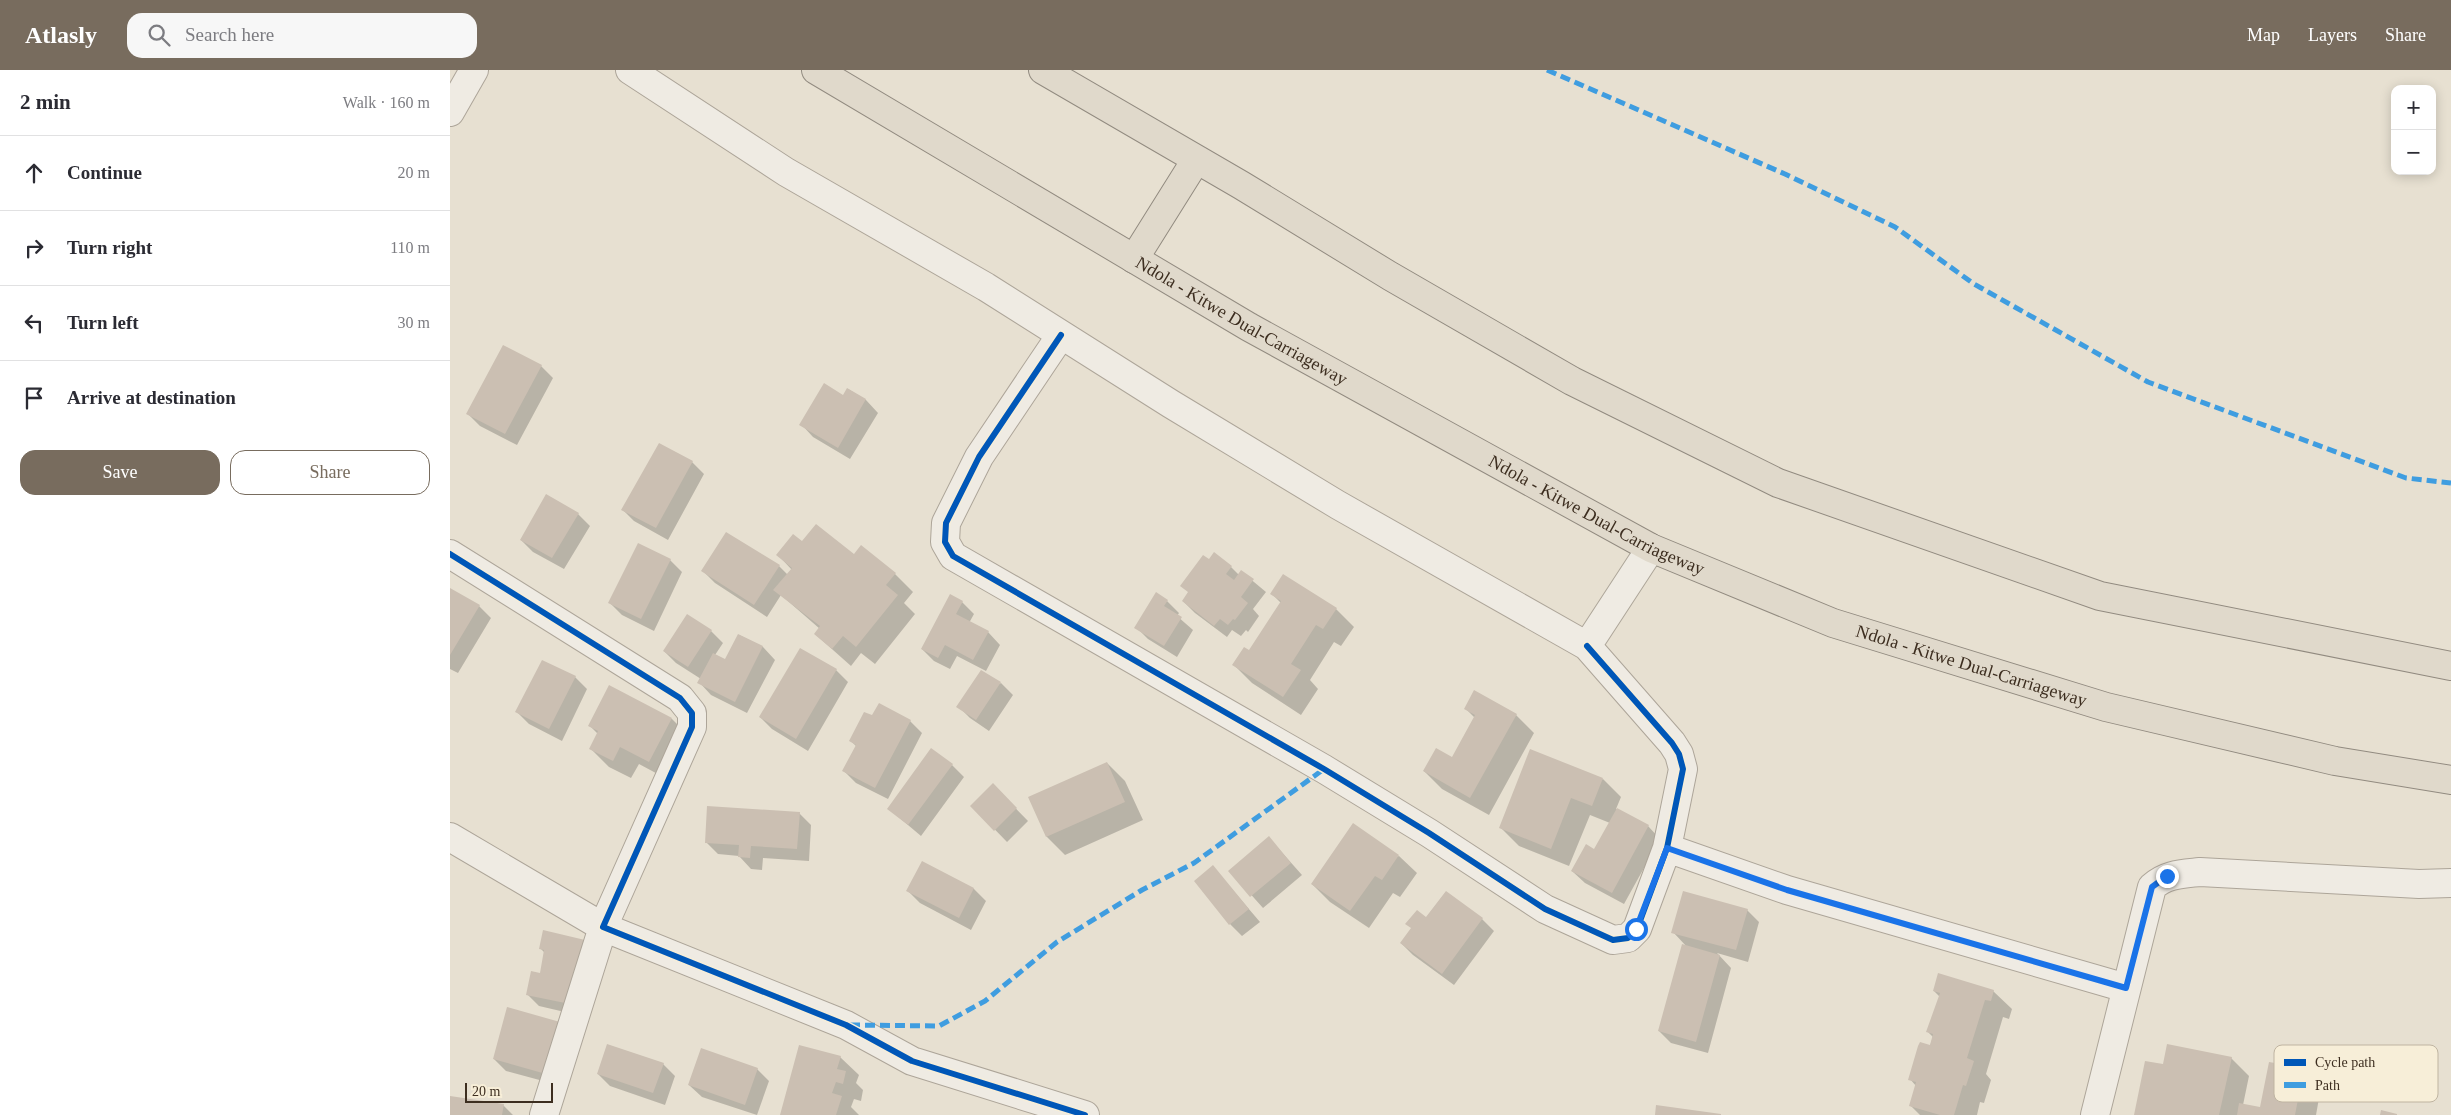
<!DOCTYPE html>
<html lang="en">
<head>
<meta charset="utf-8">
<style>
	:root { --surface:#fff; --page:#f7f7f7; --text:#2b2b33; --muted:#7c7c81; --line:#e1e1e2; --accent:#786c5e }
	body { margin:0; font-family:Georgia,serif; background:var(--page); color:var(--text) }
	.controls { position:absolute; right:15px; top:15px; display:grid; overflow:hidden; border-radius:10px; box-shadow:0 2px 12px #0003 }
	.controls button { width:45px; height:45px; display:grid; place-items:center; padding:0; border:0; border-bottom:1px solid var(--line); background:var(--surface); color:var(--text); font:25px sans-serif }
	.scale { position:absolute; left:15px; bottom:12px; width:88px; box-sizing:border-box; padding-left:5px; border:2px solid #3d2e20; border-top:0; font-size:14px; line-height:18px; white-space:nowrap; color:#3d2e20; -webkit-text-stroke:4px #f7eed8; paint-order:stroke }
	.stop { position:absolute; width:15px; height:15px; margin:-11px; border:4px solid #1a73e8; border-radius:50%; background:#fff }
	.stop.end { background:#1a73e8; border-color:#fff; box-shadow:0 1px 5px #0008 }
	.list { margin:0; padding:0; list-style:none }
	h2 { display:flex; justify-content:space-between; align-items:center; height:65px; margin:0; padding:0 20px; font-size:21px }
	h2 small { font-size:16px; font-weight:400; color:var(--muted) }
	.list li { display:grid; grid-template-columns:32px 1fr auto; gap:15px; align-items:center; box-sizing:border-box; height:75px; padding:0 20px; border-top:1px solid var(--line) }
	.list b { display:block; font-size:19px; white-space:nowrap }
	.list em { font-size:16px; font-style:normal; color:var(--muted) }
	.actions { display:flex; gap:10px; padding:15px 20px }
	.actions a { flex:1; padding:11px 0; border:1px solid var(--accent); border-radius:15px; text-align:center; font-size:18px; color:var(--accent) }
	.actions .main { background:var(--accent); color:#fff }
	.icon { flex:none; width:28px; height:28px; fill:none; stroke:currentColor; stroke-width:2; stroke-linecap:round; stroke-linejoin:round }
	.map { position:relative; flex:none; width:2001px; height:1045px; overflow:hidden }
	header { display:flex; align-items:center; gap:30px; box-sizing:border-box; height:70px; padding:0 25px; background:var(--accent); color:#fff }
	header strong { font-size:24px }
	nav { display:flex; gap:28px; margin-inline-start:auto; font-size:18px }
	.search { width:350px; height:45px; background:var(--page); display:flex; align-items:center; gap:12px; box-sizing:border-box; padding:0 18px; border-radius:15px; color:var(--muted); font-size:19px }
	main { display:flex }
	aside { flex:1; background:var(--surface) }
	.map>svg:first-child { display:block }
</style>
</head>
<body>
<header>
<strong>Atlasly</strong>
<div class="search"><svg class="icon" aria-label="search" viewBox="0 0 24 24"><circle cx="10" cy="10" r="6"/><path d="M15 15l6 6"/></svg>Search here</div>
<nav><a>Map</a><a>Layers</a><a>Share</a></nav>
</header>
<main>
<aside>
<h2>2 min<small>Walk · 160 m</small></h2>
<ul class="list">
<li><svg class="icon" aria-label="ahead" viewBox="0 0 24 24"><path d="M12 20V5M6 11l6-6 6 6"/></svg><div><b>Continue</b></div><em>20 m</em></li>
<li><svg class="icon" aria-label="right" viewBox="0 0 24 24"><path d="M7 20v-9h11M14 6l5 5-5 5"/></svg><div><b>Turn right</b></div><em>110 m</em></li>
<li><svg class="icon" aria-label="left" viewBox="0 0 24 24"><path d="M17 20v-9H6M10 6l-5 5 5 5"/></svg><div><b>Turn left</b></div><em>30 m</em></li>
<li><svg class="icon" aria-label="arrive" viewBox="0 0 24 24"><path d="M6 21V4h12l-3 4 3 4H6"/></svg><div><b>Arrive at destination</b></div></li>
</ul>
<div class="actions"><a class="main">Save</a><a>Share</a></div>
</aside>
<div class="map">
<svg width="2001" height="1045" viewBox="0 0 2001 1045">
	<rect width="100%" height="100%" fill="#e7e0d1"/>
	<path fill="#0003" d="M91,296L103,308L67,375L30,356L18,344Z
		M398,319L416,330L428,343L400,389L363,367L351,354L394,327Z
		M242,392L254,404L218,470L184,451L172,439Z
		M128,444L140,456L114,499L83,482L71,470Z
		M277,464L329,496L338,505L342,500L328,485L352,473L404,486L445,504L463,522L454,533L465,544L425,594L411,583L401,596L365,564L370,559L331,525L317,547L265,513L253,501Z
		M220,490L232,502L204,561L172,545L160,533Z
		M759,491L781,497L789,505L792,502L816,522L803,539L809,546L798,562L796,560L791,566L782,560L777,567L745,543L733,531Z
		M0,519L29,536L41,548L8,603L0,599Z
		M822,524L886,539L904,557L891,576L884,572L860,610L868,619L851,645L802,613L784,595L800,581L831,533Z
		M717,531L729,543L727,546L743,560L727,587L698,569L686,557Z
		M512,532L524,544L519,553L538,562L550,575L536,601L507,586L500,599L484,591L472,579Z
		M261,561L273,573L265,585L276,591L289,565L313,577L325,590L297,643L261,625L249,612L251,609L226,593L214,581Z
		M386,600L398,612L358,681L322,659L310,647Z
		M125,607L137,619L112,671L79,654L67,642Z
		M551,613L563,625L539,661L520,648L508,636Z
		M1015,638L1066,645L1084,663L1039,745L992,719L974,701L1002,689L1025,648Z
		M423,647L460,651L472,663L438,729L406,713L394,701L407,677L401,671Z
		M222,649L240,667L217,709L189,694L181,708L159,697L141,679L148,664L139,655Z
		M657,693L675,711L693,750L615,785L597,767L580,728Z
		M502,695L514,707L471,766L439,739Z
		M1153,709L1171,727L1166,739L1198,756L1210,769L1174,834L1135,813L1122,801L1145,781L1160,753L1140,745L1119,796L1069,776L1051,758Z
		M543,715L578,751L557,772L522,736Z
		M349,743L361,755L359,791L313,788L312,800L301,799L289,786L268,784L256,772Z
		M819,768L852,805L813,838L780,801Z
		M949,786L967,803L950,827L943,823L919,858L880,832L862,814Z
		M473,793L524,819L536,831L521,860L470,833L458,821Z
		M763,797L810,852L792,866L780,854Z
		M996,822L1032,849L1044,861L1004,915L963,885L951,873L976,848Z
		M1297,840L1309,852L1298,892L1267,883L1281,898L1258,983L1221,973L1209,961L1237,877L1223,862Z
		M94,862L132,946L89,936L77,924L91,904L95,883L90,878Z
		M1484,921H1543L1562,939L1559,949L1553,947L1536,1004L1541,1010L1534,1033L1530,1032L1527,1045H1470L1460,1035L1466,1016L1460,1009L1480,976L1483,967L1478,962L1490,927Z
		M58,939L108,1015L56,1001L44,989Z
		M390,987L409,1005L406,1013L413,1020L411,1031L404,1029L401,1037L409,1045H331Z
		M1781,988L1799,1006L1793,1035L1811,1039L1853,999L1871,1017L1866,1045H1685Z
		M213,994L225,1006L215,1035L160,1016L148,1004Z
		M307,999L319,1011L307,1045L252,1027L239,1015Z
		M0,1028L53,1035L63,1045H0Z"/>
	<path fill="#cbbfb2" d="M53,275L92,295L55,364L16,344Z
		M374,313L393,325L397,318L416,329L388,378L349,355Z
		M209,373L243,391L206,458L171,440Z
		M96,424L129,443L102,488L70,470Z
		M366,454L404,484L411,475L446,503L436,515L448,525L406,577L393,566L382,579L364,564L370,556L323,520L342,498L326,485L343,464L352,471Z
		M276,462L330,495L304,535L251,501Z
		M188,473L221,489L191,549L158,533Z
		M764,482L782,496L776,504L784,510L791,500L804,509L791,527L798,533L785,550L783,549L778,555L770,549L764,556L732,531L738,522L730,516L753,485L759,489Z
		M833,504L887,538L873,559L866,555L841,594L851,600L833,627L782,595L794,577L799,580L831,531L820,524Z
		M0,518L30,535L0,585Z
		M706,522L718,530L714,536L732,547L714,576L684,558Z
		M500,524L513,531L506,544L539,561L523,590L495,575L488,588L471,579Z
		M237,544L262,560L238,597L213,581Z
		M288,564L313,576L285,632L247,613L263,583L275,589Z
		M350,578L387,599L346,669L309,647Z
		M92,590L126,606L99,659L65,642Z
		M531,600L551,612L526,650L506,637Z
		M159,615L222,648L199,692L170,677L163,691L139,679L148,661L138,656Z
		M1024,620L1067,644L1020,728L973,701L986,678L1002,687L1025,645L1014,639Z
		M429,633L461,650L425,718L392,701L406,675L399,671L414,642L422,645Z
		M481,678L503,694L458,755L437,739Z
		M1080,679L1153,708L1142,736L1121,728L1101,779L1049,758Z
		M657,692L675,732L596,767L578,727Z
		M543,713L567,738L544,761L520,736Z
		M257,736L350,742L347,779L301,776L300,788L288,787L289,775L255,773Z
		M1167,738L1199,755L1162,823L1121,801L1136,774L1144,779Z
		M903,753L949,785L932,810L925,806L900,841L861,814Z
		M819,766L841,793L800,827L778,801Z
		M472,791L524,818L509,848L456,821Z
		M763,795L799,839L779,855L744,811Z
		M996,821L1033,848L992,904L950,873L961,858L955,854L967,840L976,847Z
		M1233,821L1298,839L1286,880L1221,863Z
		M93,860L135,870L120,934L76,925L81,901L90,903L94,880L89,879Z
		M1232,874L1270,885L1246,972L1208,961Z
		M1488,903L1544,920L1541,931L1535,930L1517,988L1524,991L1516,1016L1513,1015L1504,1045H1490L1459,1036L1466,1012L1458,1010L1468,976L1470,972L1480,975L1483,964L1476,962L1490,923L1483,921Z
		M57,937L110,952L96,1004L43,989Z
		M157,974L214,993L203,1023L147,1004Z
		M1717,974L1782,987L1769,1045H1684L1695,991L1713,994Z
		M349,975L391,986L387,999L396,1001L393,1014L386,1012L382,1023L392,1026L386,1045H330Z
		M251,978L308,998L295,1035L238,1015Z
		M1819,992L1854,998L1845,1045H1787L1789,1033L1810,1037Z
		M0,1026L54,1034L52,1045H0Z
		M1206,1035L1271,1044V1045H1205Z
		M1931,1040L1947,1044V1045H1930Z"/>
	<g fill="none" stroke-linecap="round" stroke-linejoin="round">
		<g stroke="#ada599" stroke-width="30">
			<path id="minor" d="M180,0L336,102L536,217L721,334L888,435L1137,576L1201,478
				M0,42L24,0
				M611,265L529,387L496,453L495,472L503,486L874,699L979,763L1095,839L1163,870L1178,868L1187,859L1217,778L1233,699L1229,684L1222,673L1137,576
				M0,484L230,628L242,643V657L153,857L396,955L462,991L635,1045
				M0,767L153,857L94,1045
				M1217,778L1337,820L1676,918
				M1645,1045L1702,817C1716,804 1732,804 1750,802L1969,814L2001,813"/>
		</g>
		<g stroke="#928b80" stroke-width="30">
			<g id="trunk">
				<path id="s1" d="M366,0L799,257L1201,478L1383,553L1656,637L1885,691L2001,710"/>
				<path d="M593,0L791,115L940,206L1122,311L1328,413L1650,526L2001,596"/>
				<path d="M684,189L746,90"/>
			</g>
		</g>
		<use href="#minor" stroke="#efebe3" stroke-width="28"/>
		<use href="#trunk" stroke="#e0d9cb" stroke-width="28"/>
		<path stroke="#3f9de0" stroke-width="5" stroke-dasharray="10 5" stroke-linecap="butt" d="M1097,0L1335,104L1445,157L1524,214L1698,312L1956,408L2001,413
			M400,955L489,956L535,931L607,872L692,820L744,793L874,699"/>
		<g stroke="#f7eed8" stroke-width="9">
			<path id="cycleway" d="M611,265L529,387L496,453L495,472L503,486L874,699L979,763L1095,839L1163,870L1178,868L1187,859L1217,778L1233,699L1229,684L1222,673L1137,576
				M0,484L230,628L242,643V657L153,857L396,955L462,991L635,1045"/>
		</g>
		<use href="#cycleway" stroke="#0057b8" stroke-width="6"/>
	</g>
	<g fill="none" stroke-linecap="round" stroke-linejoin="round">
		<path stroke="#1a73e8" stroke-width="6" d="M1186,859L1217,778L1337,820L1676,918L1702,817L1717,806"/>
	</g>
	<g text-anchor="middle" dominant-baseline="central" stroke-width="4.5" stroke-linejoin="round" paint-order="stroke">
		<g font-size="18" fill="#3d2e20" stroke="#f7eed8">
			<text stroke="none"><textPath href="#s1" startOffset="494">Ndola - Kitwe Dual-Carriageway</textPath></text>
			<text stroke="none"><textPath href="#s1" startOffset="899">Ndola - Kitwe Dual-Carriageway</textPath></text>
			<text stroke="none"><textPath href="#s1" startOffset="1304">Ndola - Kitwe Dual-Carriageway</textPath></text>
		</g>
	</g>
	<rect x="1824" y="975" width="164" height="57" rx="8" fill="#f7eed8" stroke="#bfb4a1" stroke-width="1"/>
	<rect x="1834" y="989" width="22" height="7" fill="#0057b8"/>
	<rect x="1834" y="1012" width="22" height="6" fill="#3f9de0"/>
	<g font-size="14" fill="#3d2e20">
		<text x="1865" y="997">Cycle path</text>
		<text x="1865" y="1020">Path</text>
	</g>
</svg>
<div class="controls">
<button>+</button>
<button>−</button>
</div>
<div class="scale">20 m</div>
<div class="stop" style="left:1186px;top:859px"></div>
<div class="stop end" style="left:1717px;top:806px"></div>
</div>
</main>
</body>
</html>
